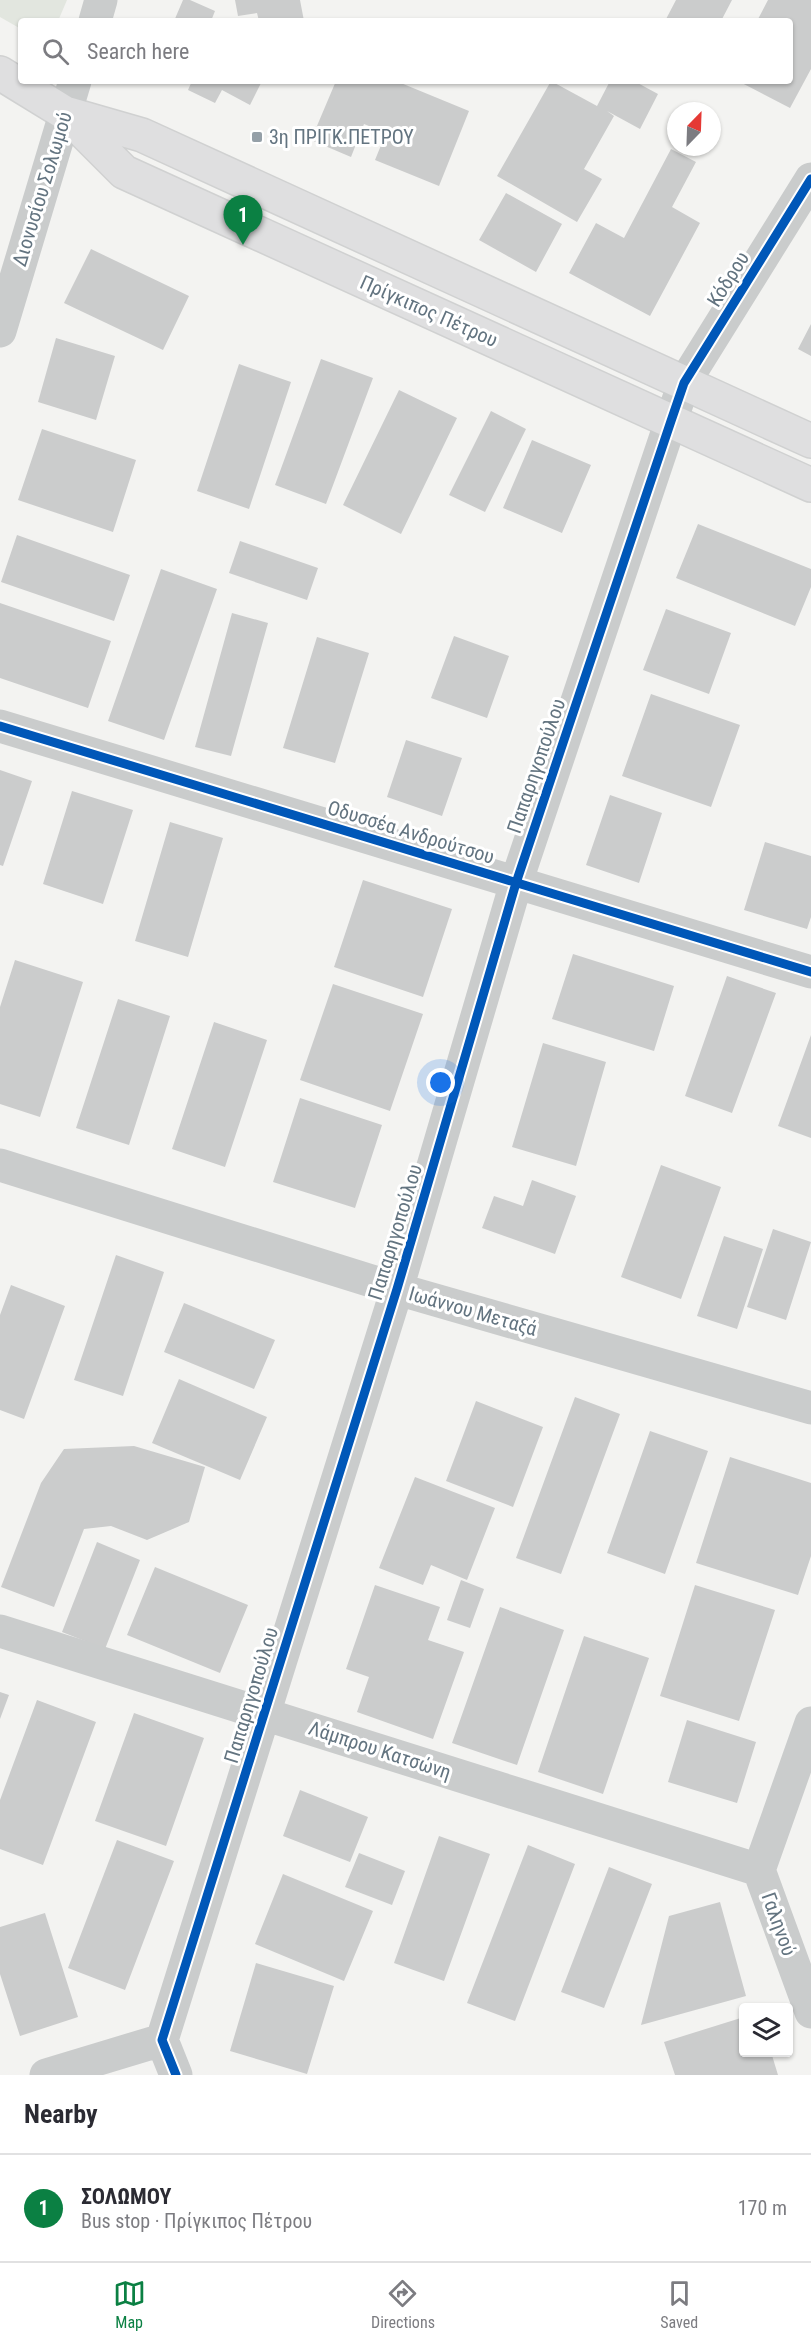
<!DOCTYPE html>
<html lang="en">
<head>
<meta charset="utf-8">
<style>
	:root { --surface:#fff; --page:#f2f2f3; --text:#2b2b33; --muted:#7c7c81; --line:#e1e1e2; --accent:#0b8043 }
	body { margin:0; font-family:"Roboto Condensed",sans-serif; background:var(--page); color:var(--text) }
	.controls { position:absolute; right:18px; bottom:18px; display:grid; overflow:hidden; border-radius:6px; box-shadow:0 2px 4px #0004 }
	.controls button { width:54px; height:54px; display:grid; place-items:center; padding:0; border:0; border-bottom:2px solid var(--line); background:var(--surface); color:var(--text); font:30px sans-serif }
	.compass { position:absolute; left:667px; top:102px; width:54px; height:54px; border-radius:50%; background:var(--surface); box-shadow:0 2px 4px #0004; rotate:23deg }
	.you { position:absolute; left:441px; top:1083px; width:21px; height:21px; margin:-15px; border:4px solid #fff; border-radius:50%; background:#1a73e8; box-shadow:0 0 0 9px #1a73e833 }
	.badge { display:grid; place-items:center; width:39px; height:39px; border-radius:50%; background:var(--accent); color:#fff; font-size:20px; font-weight:700 }
	.pin { position:absolute; translate:-50% -50px; filter:drop-shadow(0 2px 3px #0008) }
	.pin::after { content:''; position:absolute; top:32px; width:21px; height:18px; background:inherit; clip-path:polygon(0 0,100% 0,50% 100%) }
	.list { margin:0; padding:0; list-style:none }
	h2 { display:flex; justify-content:space-between; align-items:center; height:78px; margin:0; padding:0 24px; font-size:26px }
	h2 small { font-size:20px; font-weight:400; color:var(--muted) }
	.list li { display:grid; grid-template-columns:39px 1fr auto; gap:18px; align-items:center; box-sizing:border-box; height:108px; padding:0 24px; border-top:2px solid var(--line) }
	.list b { display:block; font-size:22px; white-space:nowrap }
	.list p { margin:0; font-size:20px; white-space:nowrap; color:var(--muted) }
	.list em { font-size:20px; font-style:normal; color:var(--muted) }
	.icon { flex:none; width:33px; height:33px; fill:none; stroke:currentColor; stroke-width:2; stroke-linecap:round; stroke-linejoin:round }
	.map { position:relative; flex:none; width:811px; height:2075px; overflow:hidden }
	.search { position:absolute; background:var(--surface); box-shadow:0 2px 4px #0004; left:18px; right:18px; top:18px; height:66px; display:flex; align-items:center; gap:15px; box-sizing:border-box; padding:0 21px; border-radius:6px; color:var(--muted); font-size:22px }
	.sheet { height:186px; background:var(--surface) }
	nav { display:flex; justify-content:space-around; align-items:center; box-sizing:border-box; height:84px; border-top:2px solid var(--line); background:var(--surface); font-size:16px; color:var(--muted) }
	nav a { display:grid; justify-items:center; gap:3px }
	nav .on { color:var(--accent) }
	.map>svg:first-child { display:block }
</style>
</head>
<body>
<div class="map">
<svg width="811" height="2075" viewBox="0 0 811 2075">
	<rect width="100%" height="100%" fill="#f3f3f1"/>
	<path fill="#e2e6df" d="M0,0H67L58,21H21V29L0,17Z"/>
	<path fill="#cbcccc" d="M183,0H190L215,11L211,21H174Z
		M235,0H300L304,21H259L257,13L238,16Z
		M676,0H732L721,21H665Z
		M768,0H811V69L790,108L738,81H790V21H757Z
		M192,81H262L250,105L222,90L215,103L188,90Z
		M336,81H396L469,111L439,186L375,160L386,133L364,124L351,157L311,140Z
		M551,81L597,106L610,81H634L658,94L640,129L607,111L614,116L584,169L602,179L577,222L497,176Z
		M671,149L696,162L672,207L700,223L650,316L569,273L596,223L624,238Z
		M506,193L562,224L536,272L479,240Z
		M91,249L189,296L163,350L64,303Z
		M811,324V356L798,349Z
		M56,338L115,356L96,420L38,402Z
		M321,359L373,378L326,504L275,485Z
		M239,364L291,382L249,509L197,491Z
		M399,390L457,418L401,534L343,505Z
		M491,411L526,429L485,512L449,495Z
		M42,429L136,460L113,532L18,500Z
		M532,440L591,465L562,533L503,508Z
		M698,524L811,569V587L795,626L676,578Z
		M17,535L130,575L114,621L1,582Z
		M240,541L318,568L307,600L229,573Z
		M161,569L217,589L164,740L108,721Z
		M0,603L111,641L88,708L0,678Z
		M666,609L731,633L709,694L643,670Z
		M232,613L268,623L231,756L195,747Z
		M454,636L509,656L487,718L431,698Z
		M317,637L369,653L335,763L283,748Z
		M651,694L740,725L711,807L622,776Z
		M406,740L462,758L442,816L387,797Z
		M0,770L32,781L3,866L0,865Z
		M72,791L133,810L103,904L43,884Z
		M610,795L662,813L639,883L586,865Z
		M170,822L223,838L188,957L135,941Z
		M765,842L811,856V917L807,929L744,910Z
		M363,880L452,909L423,997L334,967Z
		M573,954L674,986L654,1051L552,1019Z
		M15,960L83,982L40,1117L0,1104V1007Z
		M727,976L776,993L732,1113L685,1096Z
		M333,984L423,1014L390,1111L300,1080Z
		M118,999L170,1016L129,1145L76,1128Z
		M214,1022L267,1040L225,1167L172,1149Z
		M811,1035V1138L778,1126Z
		M543,1043L606,1062L576,1166L512,1147Z
		M300,1098L382,1125L355,1208L273,1182Z
		M661,1165L721,1187L681,1299L621,1277Z
		M532,1180L576,1196L555,1254L482,1228L494,1196L523,1206Z
		M773,1229L811,1242L786,1320L747,1307Z
		M724,1236L763,1249L737,1329L697,1316Z
		M116,1255L164,1272L123,1396L74,1380Z
		M11,1285L65,1306L24,1419L0,1410V1315Z
		M184,1303L275,1340L254,1389L164,1352Z
		M179,1379L267,1417L240,1480L152,1443Z
		M575,1397L620,1414L561,1574L516,1558Z
		M476,1401L543,1427L513,1507L446,1481Z
		M650,1431L708,1451L665,1574L607,1553Z
		M134,1446L205,1467L189,1522L147,1540L111,1526L84,1529L54,1607L1,1587L41,1483L64,1449Z
		M730,1457L811,1483V1556L798,1595L696,1563Z
		M415,1477L495,1508L467,1580L431,1565L423,1585L379,1568Z
		M97,1542L140,1560L105,1649L62,1632Z
		M155,1567L248,1605L220,1673L127,1635Z
		M461,1580L484,1589L470,1628L447,1620Z
		M375,1585L440,1607L428,1640L464,1652L433,1739L357,1712L369,1677L346,1669Z
		M695,1585L775,1610L739,1721L660,1696Z
		M500,1607L564,1630L517,1765L452,1743Z
		M584,1636L649,1658L603,1794L538,1772Z
		M0,1692L9,1695L0,1719Z
		M37,1700L96,1722L43,1865L0,1849V1800Z
		M134,1713L204,1738L166,1846L95,1821Z
		M687,1720L756,1742L737,1803L668,1782Z
		M300,1790L368,1817L350,1862L283,1836Z
		M439,1836L490,1854L444,1981L394,1963Z
		M117,1840L174,1861L125,1990L68,1968Z
		M528,1845L575,1864L515,2021L467,2003Z
		M359,1853L405,1871L392,1905L345,1887Z
		M609,1867L652,1884L604,2008L561,1992Z
		M283,1874L373,1911L344,1981L255,1944Z
		M720,1902L746,1996L641,2025L669,1916Z
		M45,1913L78,2017L20,2036L0,1974V1927Z
		M256,1963L334,1986L307,2074L230,2051Z
		M744,2017V2052H771L778,2075H675L664,2042Z"/>
	<g fill="none" stroke-linecap="round" stroke-linejoin="round">
		<g stroke="#d0d1d1" stroke-width="36">
			<path id="secondary" d="M0,73L65,113L124,172L811,485
				M69,114L142,135L811,441"/>
		</g>
		<path stroke="#cacccc" stroke-width="33" d="M95,21L101,0
			M0,331L75,81
			M0,726L811,972
			M0,1165L397,1289L811,1408
			M0,1631L759,1870
			M759,1870L811,1723
			M759,1870L811,2012
			M46,2075L162,2040
			M176,2075L162,2040L397,1289L516,883L671,421L684,383L811,179"/>
		<use href="#secondary" stroke="#dfdfe0" stroke-width="33"/>
		<g stroke="#fff" stroke-width="13">
			<path id="cycleway" d="M0,726L811,972
				M176,2075L162,2040L397,1289L516,883L671,421L684,383L811,179"/>
		</g>
		<use href="#cycleway" stroke="#0057b8" stroke-width="9"/>
	</g>
	<rect fill="#95a0a8" stroke="#fff" stroke-width="2" x="251" y="131" width="12" height="12" rx="3"/>
	<g text-anchor="middle" dominant-baseline="central" stroke-width="6" stroke-linejoin="round" paint-order="stroke">
		<g font-size="20" fill="#637480" stroke="#fff" text-anchor="start">
			<text x="269" y="137">3η ΠΡΙΓΚ.ΠΕΤΡΟΥ</text>
		</g>
		<g font-size="20" fill="#637480" stroke="#fff">
			<text transform="translate(42 189) rotate(-73)">Διονυσίου Σολωμού</text>
			<text transform="translate(728 279) rotate(-58)">Κόδρου</text>
			<text transform="translate(429 311) rotate(24)">Πρίγκιπος Πέτρου</text>
			<text transform="translate(536 766) rotate(-71)">Παπαρηγοπούλου</text>
			<text transform="translate(411 832) rotate(17)">Οδυσσέα Ανδρούτσου</text>
			<text transform="translate(395 1232) rotate(-73)">Παπαρηγοπούλου</text>
			<text transform="translate(473 1311) rotate(16)">Ιωάννου Μεταξά</text>
			<text transform="translate(251 1695) rotate(-73)">Παπαρηγοπούλου</text>
			<text transform="translate(380 1750) rotate(18)">Λάμπρου Κατσώνη</text>
			<text transform="translate(779 1924) rotate(70)">Γαληνού</text>
		</g>
	</g>
</svg>
<div class="controls">
<button><svg class="icon" aria-label="layers" viewBox="0 0 24 24"><path d="M12 4l9 5-9 5-9-5zM3 14l9 5 9-5"/></svg></button>
</div>
<svg class="compass" viewBox="-18 -18 36 36"><path d="M0-13l5 13h-10z" fill="#e53935"/><path d="M0 13l5-13h-10z" fill="#7c7c81"/></svg>
<div class="you"></div>
<div class="pin badge" style="left:243px;top:245px">1</div>
<div class="search"><svg class="icon" aria-label="search" viewBox="0 0 24 24"><circle cx="10" cy="10" r="6"/><path d="M15 15l6 6"/></svg>Search here</div>
</div>
<section class="sheet">
<h2>Nearby<small></small></h2>
<ul class="list">
<li><span class="badge">1</span><div><b>ΣΟΛΩΜΟΥ</b><p>Bus stop · Πρίγκιπος Πέτρου</p></div><em>170 m</em></li>
</ul>
</section>
<nav>
<a class="on"><svg class="icon" aria-label="map" viewBox="0 0 24 24"><path d="M3 6l6-2 6 2 6-2v14l-6 2-6-2-6 2zM9 4v14M15 6v14"/></svg>Map</a>
<a><svg class="icon" aria-label="directions" viewBox="0 0 24 24"><path d="M12 3l9 9-9 9-9-9zM9 14v-3h6M13 9l2 2-2 2"/></svg>Directions</a>
<a><svg class="icon" aria-label="saved" viewBox="0 0 24 24"><path d="M7 4h10v16l-5-4-5 4z"/></svg>Saved</a>
</nav>
</body>
</html>
